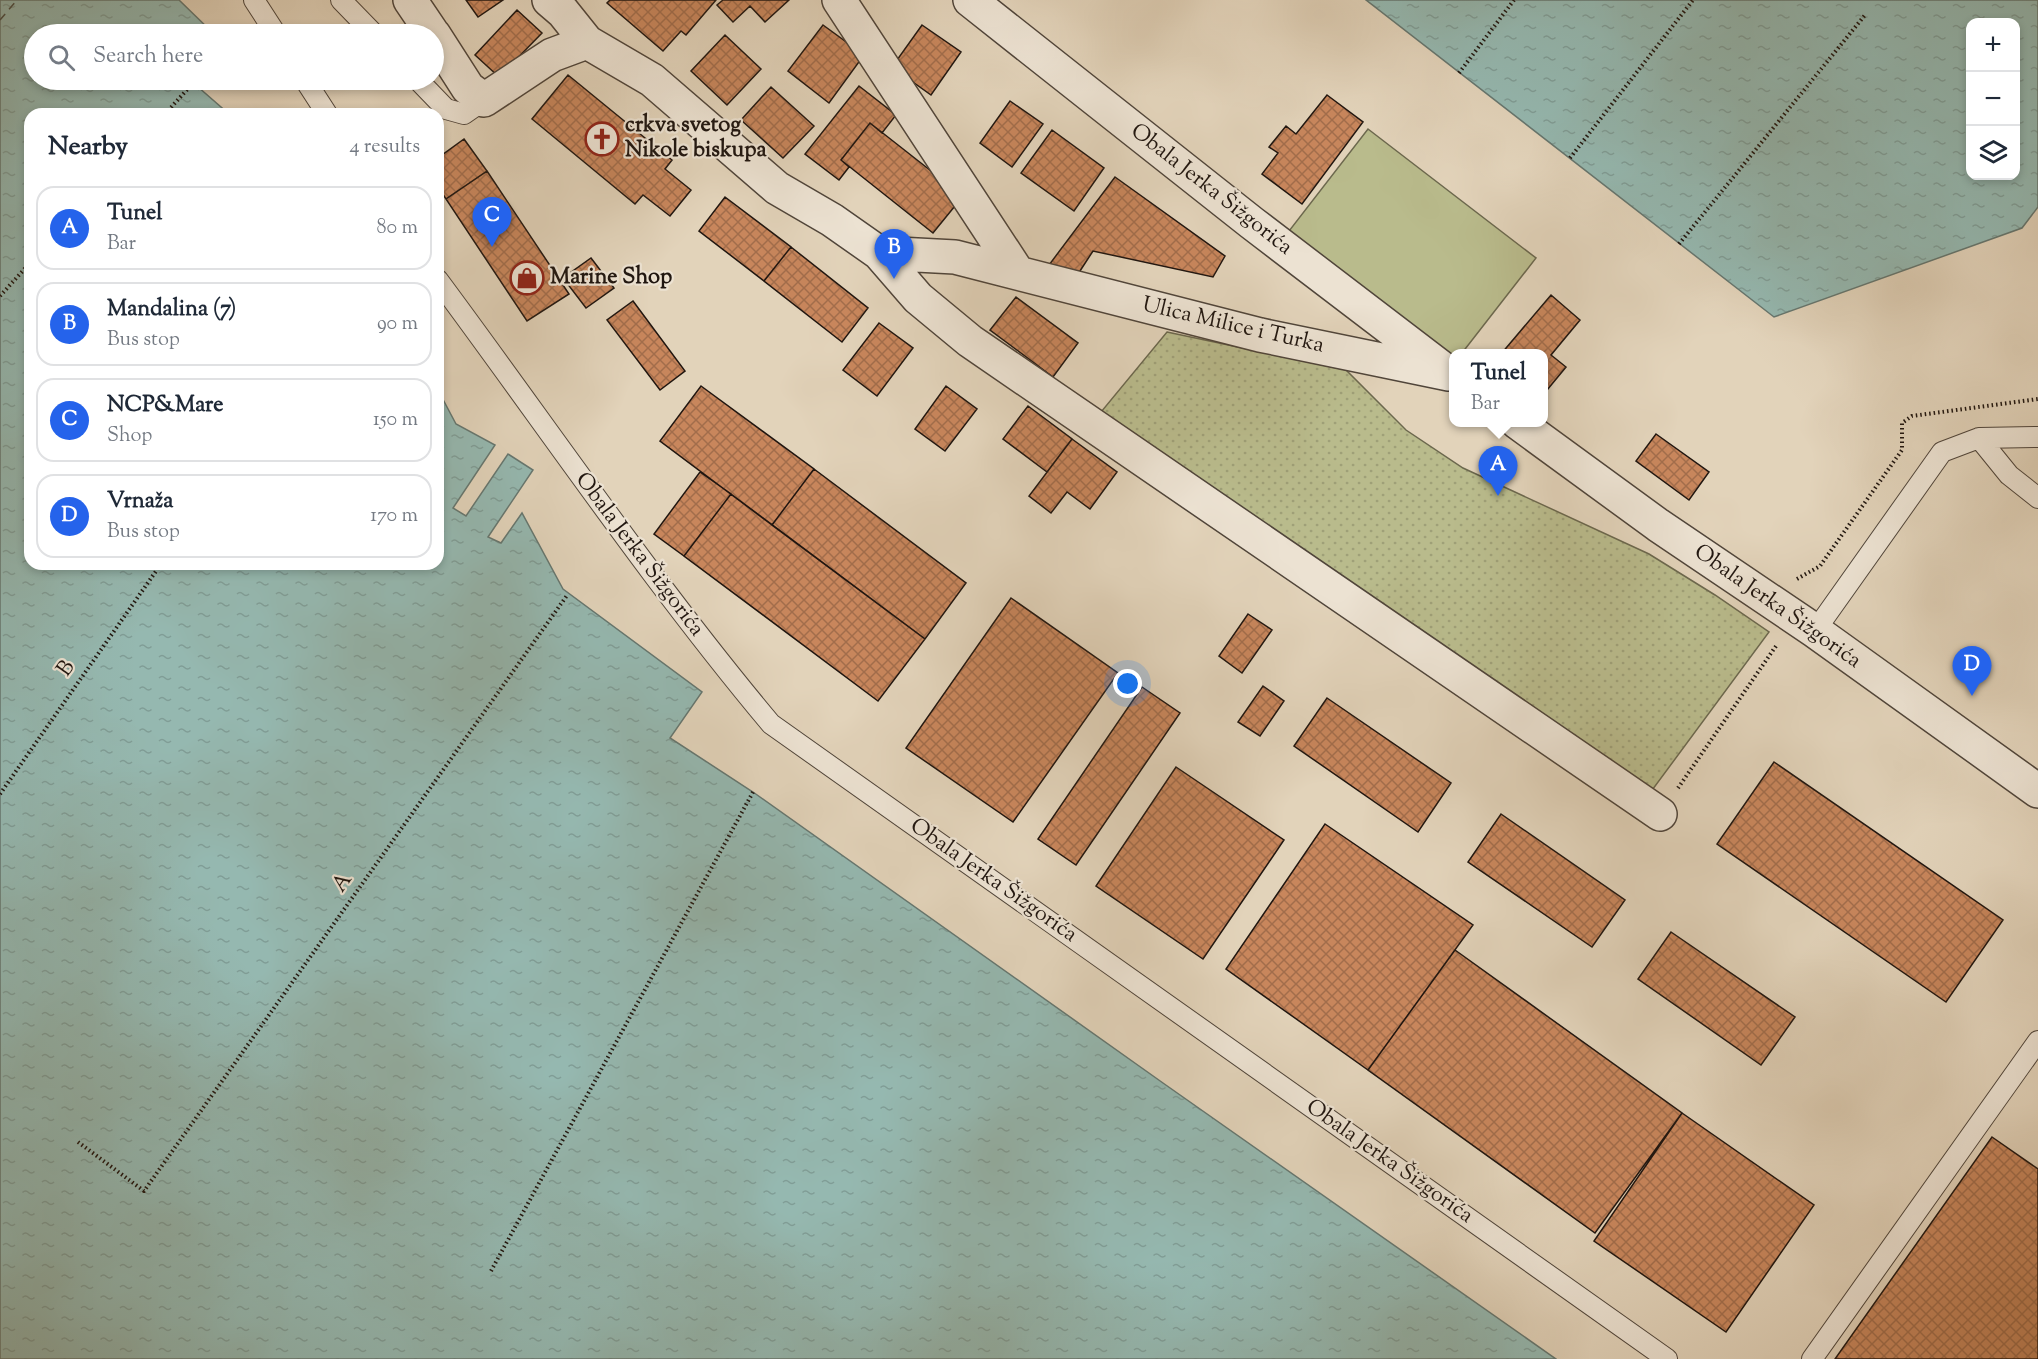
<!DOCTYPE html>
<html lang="en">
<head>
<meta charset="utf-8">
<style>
	:root { --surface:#fff; --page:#f2f2f3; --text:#1f2937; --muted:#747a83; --line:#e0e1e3; --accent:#2563eb }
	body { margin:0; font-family:"Sorts Mill Goudy",serif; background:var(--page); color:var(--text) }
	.controls { position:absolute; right:18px; top:18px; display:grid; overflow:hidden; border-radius:12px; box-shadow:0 3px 9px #0003 }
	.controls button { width:54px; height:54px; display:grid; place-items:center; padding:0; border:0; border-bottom:2px solid var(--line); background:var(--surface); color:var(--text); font:30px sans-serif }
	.you { position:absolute; left:1128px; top:684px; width:21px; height:21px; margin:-15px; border:4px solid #fff; border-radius:50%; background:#1a73e8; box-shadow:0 0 0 9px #1a73e833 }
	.badge { display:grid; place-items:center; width:39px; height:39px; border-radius:50%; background:var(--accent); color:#fff; font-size:20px; font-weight:700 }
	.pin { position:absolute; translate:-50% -50px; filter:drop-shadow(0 2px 3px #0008) }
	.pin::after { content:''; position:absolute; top:32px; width:21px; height:18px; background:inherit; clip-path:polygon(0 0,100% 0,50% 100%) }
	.popup { position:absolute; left:1449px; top:349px; width:99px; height:78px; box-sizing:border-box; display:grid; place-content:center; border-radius:12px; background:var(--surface); filter:drop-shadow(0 2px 4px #0005); font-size:20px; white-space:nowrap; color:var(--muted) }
	.popup b { font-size:22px; color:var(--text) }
	.popup::after { content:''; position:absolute; left:50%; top:100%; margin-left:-12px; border:12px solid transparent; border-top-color:var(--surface) }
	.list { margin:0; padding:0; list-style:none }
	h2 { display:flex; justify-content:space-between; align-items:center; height:78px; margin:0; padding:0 24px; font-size:26px }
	h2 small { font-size:20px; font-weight:400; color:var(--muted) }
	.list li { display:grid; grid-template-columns:39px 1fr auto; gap:18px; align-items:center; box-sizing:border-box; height:84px; margin:0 12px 12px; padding:0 12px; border:2px solid var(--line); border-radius:18px }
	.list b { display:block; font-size:22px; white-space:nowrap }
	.list p { margin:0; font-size:20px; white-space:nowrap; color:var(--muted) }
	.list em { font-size:20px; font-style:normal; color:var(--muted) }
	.icon { flex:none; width:33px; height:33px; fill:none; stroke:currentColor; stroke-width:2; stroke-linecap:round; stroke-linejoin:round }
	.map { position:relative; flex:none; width:2038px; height:1359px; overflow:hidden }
	.search { position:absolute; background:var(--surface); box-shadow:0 3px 9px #0003; left:24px; top:24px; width:420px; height:66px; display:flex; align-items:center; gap:15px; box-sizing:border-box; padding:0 21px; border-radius:33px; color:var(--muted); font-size:22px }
	.panel { position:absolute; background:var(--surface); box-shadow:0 3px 9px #0003; left:24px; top:108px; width:420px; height:462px; border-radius:18px }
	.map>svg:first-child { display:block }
</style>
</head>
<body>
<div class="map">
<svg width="2038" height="1359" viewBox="0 0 2038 1359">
	<defs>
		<pattern id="grass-dots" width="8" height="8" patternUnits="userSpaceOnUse" patternTransform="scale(1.5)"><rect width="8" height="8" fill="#b9bb8c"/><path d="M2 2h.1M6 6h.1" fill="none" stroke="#9fa078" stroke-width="1.8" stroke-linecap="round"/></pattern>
		<pattern id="water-ripples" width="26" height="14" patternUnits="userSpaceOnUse" patternTransform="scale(1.5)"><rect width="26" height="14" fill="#95b8b0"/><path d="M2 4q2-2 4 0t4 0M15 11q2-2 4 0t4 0" fill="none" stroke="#809d96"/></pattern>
		<pattern id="building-cross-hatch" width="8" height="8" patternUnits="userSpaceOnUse" patternTransform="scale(1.5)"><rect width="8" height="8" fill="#c8865c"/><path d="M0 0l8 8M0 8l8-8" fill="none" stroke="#a26d4b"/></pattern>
	</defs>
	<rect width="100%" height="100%" fill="#e2d3ba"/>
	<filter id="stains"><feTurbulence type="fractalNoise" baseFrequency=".00333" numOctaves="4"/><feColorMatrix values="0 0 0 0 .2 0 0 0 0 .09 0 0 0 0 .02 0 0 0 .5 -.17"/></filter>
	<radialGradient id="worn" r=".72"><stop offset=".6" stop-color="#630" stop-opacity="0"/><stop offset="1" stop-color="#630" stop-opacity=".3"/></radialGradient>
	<path fill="url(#grass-dots)" stroke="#6c684e" stroke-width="1.5" d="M1167,332L1346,370L1406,430L1463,468L1649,554L1715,595L1769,632L1647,797L1101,412Z"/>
	<path fill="#b9bb8c" stroke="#6c684e" stroke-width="1.5" d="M1368,129L1536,258L1462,353L1453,354V357L1289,231Z"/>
	<path fill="url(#water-ripples)" stroke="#667770" stroke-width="1.5" fill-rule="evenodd" d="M0,0H179L214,34H34V80H190L229,114H30V564H438V390L456,424L495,445L453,508L466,516L508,454L533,470L488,537L501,543L522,513L563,589L702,692L670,738L753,792L1163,1083L1556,1359H0Z
		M1366,0H2038V207L2022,228L1774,317ZM2016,22V176H1970V22Z"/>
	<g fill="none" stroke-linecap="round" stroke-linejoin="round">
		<path stroke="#494f48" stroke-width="1.5" stroke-dasharray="8 6" stroke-linecap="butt" d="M0,20L17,0"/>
	</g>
	<path fill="url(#building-cross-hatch)" stroke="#201610" stroke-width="1.5" d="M466,0H503L478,17Z
		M610,0H716L686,35L681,31L663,51L607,3Z
		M723,0H789L765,22L750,6L733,22L717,5Z
		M517,10L542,33L499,77L475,55Z
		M823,25L864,55L829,103L788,71Z
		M922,25L961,52L931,95L892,67Z
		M725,35L761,69L727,105L691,71Z
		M568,75L672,160L665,169L691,190L670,216L643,195L635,204L532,119Z
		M859,86L896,115L882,133L870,123L841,160L849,167L839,180L805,154Z
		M771,87L814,126L783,158L741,120Z
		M1327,95L1363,122L1302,204L1262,174L1278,153L1269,147L1286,126L1296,134Z
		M1010,101L1043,124L1012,167L980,143Z
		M870,123L963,196L933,233L841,160Z
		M1052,130L1104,168L1074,211L1021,173Z
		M464,139L487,171L446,199L438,187V158Z
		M487,171L569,294L527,321L446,199Z
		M1115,177L1225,256L1213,277L1093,251L1078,274L1049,265Z
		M725,197L791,247L764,281L699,231Z
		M791,247L868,308L842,342L764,281Z
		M591,258L614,288L586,308L563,278Z
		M1551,295L1580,320L1551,355L1566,367L1543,395V354H1501Z
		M1016,297L1078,343L1053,377L990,330Z
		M633,301L685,371L660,390L607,320Z
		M879,323L913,348L877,396L843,370Z
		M701,386L814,469L772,525L660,441Z
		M946,386L977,409L945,451L915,429Z
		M1028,406L1072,439L1047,472L1003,439Z
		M1656,434L1709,472L1689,500L1636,461Z
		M1072,439L1117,472L1090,509L1067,492L1051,513L1029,496Z
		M814,469L966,583L925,639L772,525Z
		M700,472L731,494L684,556L654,534Z
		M731,494L925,639L878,701L684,556Z
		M1011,598L1118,673L1013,822L906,748Z
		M1248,614L1272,630L1242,673L1219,656Z
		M1263,686L1284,701L1260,736L1238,722Z
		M1142,687L1180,713L1076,865L1038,839Z
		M1327,698L1451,783L1418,832L1294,746Z
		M1774,762L2003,920L1946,1002L1717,844Z
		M1176,767L1284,840L1203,959L1096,886Z
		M1501,814L1625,900L1592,947L1468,862Z
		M1325,824L1473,925L1368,1070L1226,969Z
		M1671,932L1795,1017L1761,1065L1638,979Z
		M1455,950L1682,1113L1595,1233L1368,1070Z
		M1682,1113L1814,1205L1726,1332L1594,1241Z
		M1992,1137L2038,1169V1359H1835Z"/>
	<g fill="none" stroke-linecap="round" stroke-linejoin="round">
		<g stroke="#50453a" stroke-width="22">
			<path id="service" d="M254,0L276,34
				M341,0L374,34
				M305,80L327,114
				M418,80L446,109L464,114L484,100
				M438,280C548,428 652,582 771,724L1667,1359
				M1979,438L2009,475L2038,498
				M1815,631L1942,452L1979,438L2038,437
				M1812,1359L2038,1041"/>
		</g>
		<g stroke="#50453a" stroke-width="36">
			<path id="minor" d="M410,0L433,34
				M549,0L563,12L587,42
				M839,0L1018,273
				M970,0L1252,223L1442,368
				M434,35L468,88L484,100L552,55L587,42L652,80L777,188L832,220L879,253L955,257L1260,335L1449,374
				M879,253L918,298L970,341L1660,814
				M1517,422L1658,525L1815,631L2038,791"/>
		</g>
		<path stroke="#201610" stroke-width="4" stroke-dasharray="1.5 3" stroke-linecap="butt" d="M1459,73L1514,0
			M165,114L194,82
			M1570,158L1693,0
			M1679,244L1865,15
			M0,296L30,263
			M1797,579L1820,566L1902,450V423L1912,416L2038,399
			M1678,788L1776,646
			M0,794L161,564
			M78,1142L144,1191L568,594
			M491,1271L753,792"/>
		<use href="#service" stroke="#ece2d2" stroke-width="20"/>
		<use href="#minor" stroke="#ece2d2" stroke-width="33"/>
	</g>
	<defs>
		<g id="church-ring" transform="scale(1.725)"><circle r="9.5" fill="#ece2d2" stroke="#8f2418" stroke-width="1.5"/><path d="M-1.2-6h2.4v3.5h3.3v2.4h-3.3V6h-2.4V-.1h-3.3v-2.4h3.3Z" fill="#8f2418"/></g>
		<g id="shop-ring" transform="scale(1.725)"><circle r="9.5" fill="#ece2d2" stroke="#8f2418" stroke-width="1.5"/><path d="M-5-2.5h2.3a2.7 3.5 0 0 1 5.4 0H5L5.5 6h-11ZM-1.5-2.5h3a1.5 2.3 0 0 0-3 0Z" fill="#8f2418"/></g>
	</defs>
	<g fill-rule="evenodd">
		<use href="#church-ring" x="602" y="139"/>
		<use href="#shop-ring" x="527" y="278"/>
	</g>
	<g text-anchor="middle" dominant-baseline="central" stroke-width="4.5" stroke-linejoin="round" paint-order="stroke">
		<g font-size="22" font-weight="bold" fill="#201610" stroke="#ece2d2" text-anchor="start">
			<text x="625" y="126">crkva svetog<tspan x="625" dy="25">Nikole biskupa</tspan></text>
			<text x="550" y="278">Marine Shop</text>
		</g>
		<g font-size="22" fill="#201610" stroke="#ece2d2">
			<text transform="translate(1211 190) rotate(38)">Obala Jerka Šižgorića</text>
			<text transform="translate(1233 326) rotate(13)">Ulica Milice i Turka</text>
			<text transform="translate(639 555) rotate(53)">Obala Jerka Šižgorića</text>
			<text transform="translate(1777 607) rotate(35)">Obala Jerka Šižgorića</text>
			<text transform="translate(67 669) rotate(-55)">B</text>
			<text transform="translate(993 881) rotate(35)">Obala Jerka Šižgorića</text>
			<text transform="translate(343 883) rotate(-55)">A</text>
			<text transform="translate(1389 1162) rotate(35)">Obala Jerka Šižgorića</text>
		</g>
	</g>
	<rect width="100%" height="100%" filter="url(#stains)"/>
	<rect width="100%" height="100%" fill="url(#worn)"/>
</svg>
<div class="controls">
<button>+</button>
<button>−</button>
<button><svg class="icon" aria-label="layers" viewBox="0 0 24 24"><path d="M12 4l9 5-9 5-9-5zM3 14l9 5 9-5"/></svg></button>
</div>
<div class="you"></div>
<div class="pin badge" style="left:1498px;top:496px">A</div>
<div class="popup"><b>Tunel</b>Bar</div>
<div class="pin badge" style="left:894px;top:279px">B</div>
<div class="pin badge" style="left:492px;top:247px">C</div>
<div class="pin badge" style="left:1972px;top:696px">D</div>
<div class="search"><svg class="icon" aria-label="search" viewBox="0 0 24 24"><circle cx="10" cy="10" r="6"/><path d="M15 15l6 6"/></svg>Search here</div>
<section class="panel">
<h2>Nearby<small>4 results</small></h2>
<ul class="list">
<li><span class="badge">A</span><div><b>Tunel</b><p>Bar</p></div><em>80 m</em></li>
<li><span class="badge">B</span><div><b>Mandalina (7)</b><p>Bus stop</p></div><em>90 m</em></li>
<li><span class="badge">C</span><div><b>NCP&amp;Mare</b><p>Shop</p></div><em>150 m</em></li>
<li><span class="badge">D</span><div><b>Vrnaža</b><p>Bus stop</p></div><em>170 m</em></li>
</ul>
</section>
</div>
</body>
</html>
